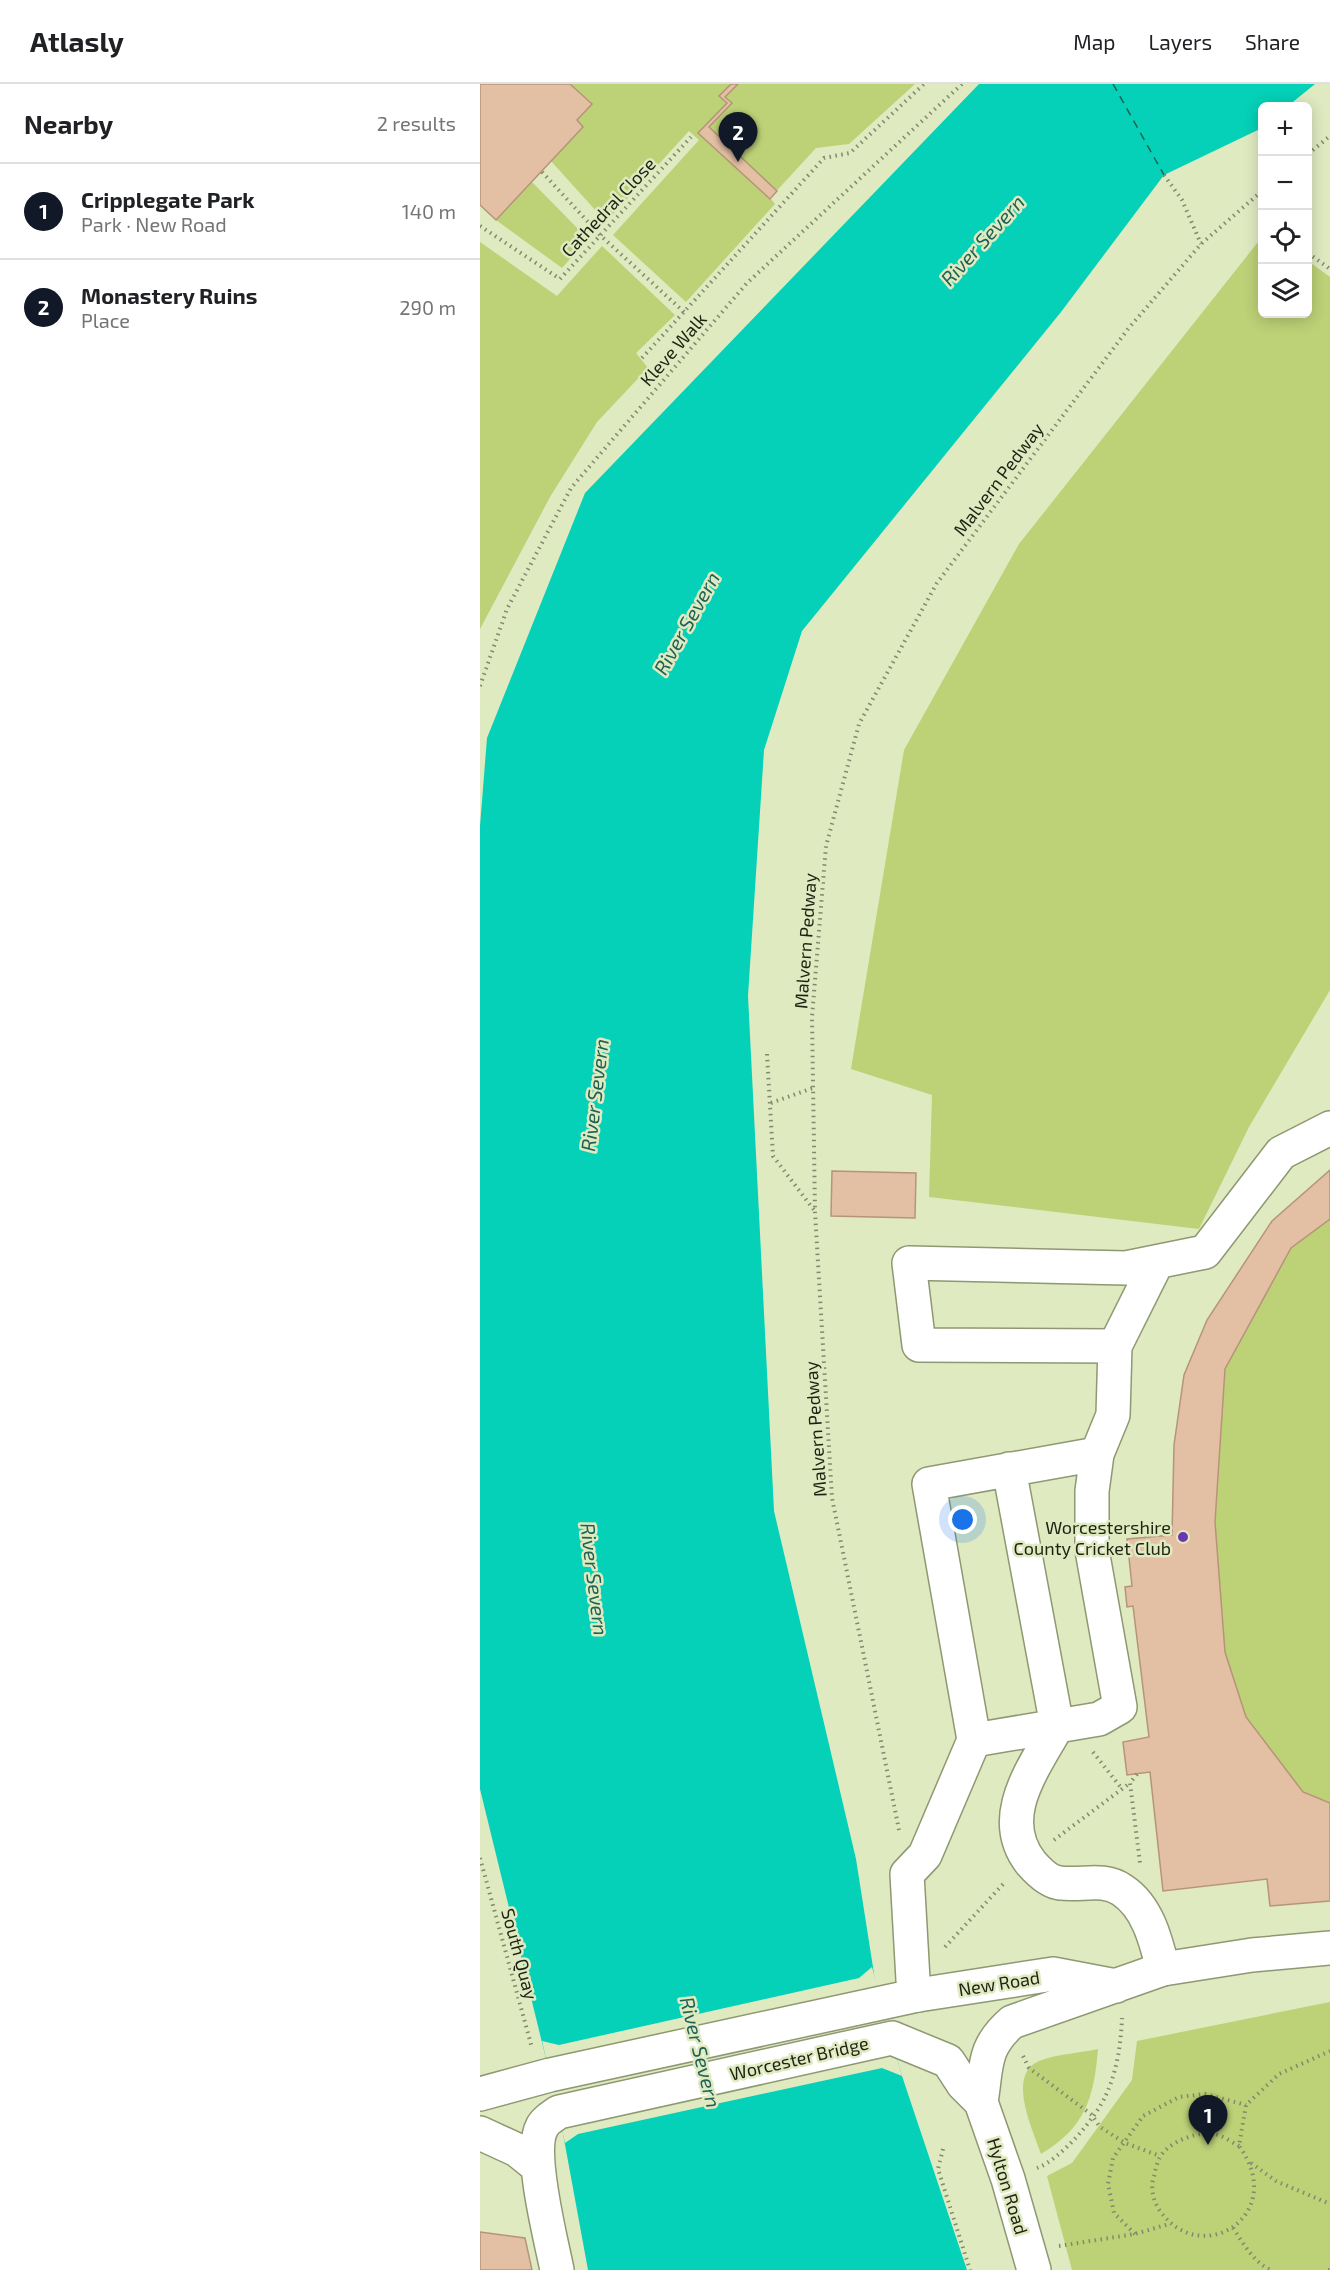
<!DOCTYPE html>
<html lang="en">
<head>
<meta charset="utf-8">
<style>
	:root { --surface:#fff; --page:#f2f2f2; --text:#202124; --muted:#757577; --line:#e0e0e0; --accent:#111827 }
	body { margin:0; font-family:"Exo 2",sans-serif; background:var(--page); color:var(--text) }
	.controls { position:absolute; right:18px; top:18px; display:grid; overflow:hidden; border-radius:9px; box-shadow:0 3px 15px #0003 }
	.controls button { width:54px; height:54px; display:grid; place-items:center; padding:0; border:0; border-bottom:2px solid var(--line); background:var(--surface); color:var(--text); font:30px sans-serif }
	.you { position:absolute; left:483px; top:1436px; width:21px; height:21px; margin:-15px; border:4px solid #fff; border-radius:50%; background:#1a73e8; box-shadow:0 0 0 9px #1a73e833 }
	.badge { display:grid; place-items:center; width:39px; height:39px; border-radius:50%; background:var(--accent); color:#fff; font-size:20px; font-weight:700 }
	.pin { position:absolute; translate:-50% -50px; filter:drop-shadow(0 2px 3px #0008) }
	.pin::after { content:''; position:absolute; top:32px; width:21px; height:18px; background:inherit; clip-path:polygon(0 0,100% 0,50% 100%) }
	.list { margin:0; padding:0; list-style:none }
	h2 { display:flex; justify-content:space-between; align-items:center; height:78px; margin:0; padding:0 24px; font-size:26px }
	h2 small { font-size:20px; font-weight:400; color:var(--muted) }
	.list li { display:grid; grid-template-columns:39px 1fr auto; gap:18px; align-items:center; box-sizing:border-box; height:96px; padding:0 24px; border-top:2px solid var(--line) }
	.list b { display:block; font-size:22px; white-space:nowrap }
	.list p { margin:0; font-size:20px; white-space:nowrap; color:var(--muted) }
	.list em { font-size:20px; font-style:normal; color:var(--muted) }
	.icon { flex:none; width:33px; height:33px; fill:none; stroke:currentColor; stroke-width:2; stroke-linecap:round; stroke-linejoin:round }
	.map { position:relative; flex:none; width:850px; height:2186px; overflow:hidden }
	header { display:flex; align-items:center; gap:36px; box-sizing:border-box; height:84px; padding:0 30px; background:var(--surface); border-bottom:2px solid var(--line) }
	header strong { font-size:28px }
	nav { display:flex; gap:33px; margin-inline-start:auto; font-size:21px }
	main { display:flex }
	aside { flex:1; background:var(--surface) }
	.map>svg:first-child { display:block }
</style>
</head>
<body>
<header>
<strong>Atlasly</strong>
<nav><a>Map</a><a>Layers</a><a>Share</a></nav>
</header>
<main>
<aside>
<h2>Nearby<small>2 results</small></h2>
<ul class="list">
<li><span class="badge">1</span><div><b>Cripplegate Park</b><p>Park · New Road</p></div><em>140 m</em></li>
<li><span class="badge">2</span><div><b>Monastery Ruins</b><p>Place</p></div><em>290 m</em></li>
</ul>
</aside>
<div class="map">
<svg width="850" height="2186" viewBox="0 0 850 2186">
	<rect width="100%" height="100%" fill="#dfeac1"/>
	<path fill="#bdd177" d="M90,0H435L369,60L336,64L290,114L295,120L206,218L133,151L219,56L209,47L126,138L71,77L103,43L97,36L112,20Z
		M52,98L108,155L82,184L16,136Z
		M782,153V230H828V177L850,193V906L769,1043L719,1145L449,1113L452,1011L371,985L424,666L539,460Z
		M0,158L77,212L122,162L195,231L156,269L168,284L117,338L70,413L0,545Z
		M850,1135V1719L823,1708L766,1633L745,1568L735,1438L745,1285L811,1164Z
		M850,1918V2186H592L567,2092L592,2079L652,1996L657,1957Z
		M618,1965C614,2014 605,2044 561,2070C553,2046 526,1991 559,1977C576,1970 600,1969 618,1965Z"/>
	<path fill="#04d1b7" d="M499,0H835L808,22H782V44L684,91L581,228L322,547L284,666L268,912L294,1427L376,1775L395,1896L422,1992L487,2186H108L79,2028L0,1705V742L7,654L105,409Z"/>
	<path fill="#dfeac1" d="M392,1883L422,1992L402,1984L98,2050L85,2059L62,1957L79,1961L379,1894Z"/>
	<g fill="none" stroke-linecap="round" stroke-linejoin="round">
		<path stroke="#1f6155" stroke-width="1.5" stroke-dasharray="8 6" stroke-linecap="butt" d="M633,0L684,91"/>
	</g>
	<path fill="#e3c0a4" stroke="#b6947a" stroke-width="1.5" d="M0,0H90L112,20L97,36L103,43L16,136L0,121Z
		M251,0H258L245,13L252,19L229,43L297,107L290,115L218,49L247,19L239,12Z
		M850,1086V1135L811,1164L745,1285L735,1438L745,1568L766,1633L823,1708L850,1719V1817L790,1822L787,1795L683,1807L670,1688L647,1691L643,1658L669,1653L653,1522L647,1523L645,1503L652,1502L647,1455L692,1451L694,1361L704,1291L727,1236L792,1137Z
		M352,1087L436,1089L435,1134L351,1132Z
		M0,2148L45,2154L52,2186H0Z"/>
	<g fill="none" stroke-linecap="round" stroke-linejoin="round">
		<g stroke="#8e9872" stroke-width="36">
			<path id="minor" d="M677,1178L635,1262L439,1261L429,1179L646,1184L725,1168L801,1069L850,1044
				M529,1385L577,1642C554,1684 515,1733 551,1779C558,1787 569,1798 580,1799C602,1802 623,1793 642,1806C668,1823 676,1857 683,1885
				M494,1656L619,1635L640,1623L612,1466V1407L617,1370L633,1331L635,1262
				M438,1911L433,1896L427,1790L445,1771L494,1656L449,1400L617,1370"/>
		</g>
		<g stroke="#8e9872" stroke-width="36">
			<path id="major" d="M0,2010L70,1991L438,1911L573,1890L636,1902
				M501,2018C507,1983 502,1964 532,1938L683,1885L772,1871L850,1864
				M0,2049L37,2066L58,2083
				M77,2186C71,2155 48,2069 62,2043C65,2037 73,2032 79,2028L412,1954L468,1977L483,2000L501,2018L528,2095L554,2186"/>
		</g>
		<path stroke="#82896d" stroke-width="4" stroke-dasharray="1.5 4.5" stroke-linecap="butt" d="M828,70L850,52
			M62,88L120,151L204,228
			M684,91L702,116L721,160
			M0,142L80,195L211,53
			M828,169L850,185
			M162,274L344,74L370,69L444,0
			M0,602L27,525L91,404L267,199L482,0
			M287,970L293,1072L334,1126
			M291,1019L333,1004
			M613,1668L642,1705
			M657,1690L650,1699L660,1779
			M419,1746L352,1414L335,1128L332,933L346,762L379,640L457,499L648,245L721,160L782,107
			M574,1756L650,1699
			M0,1774L52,1964
			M465,1863L525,1798
			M543,1972L549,1984L612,2031L620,2043L645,2059L680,2072
			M759,2062C751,2058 742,2051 734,2050C717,2047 687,2058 679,2075C677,2080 675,2086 674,2092C670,2103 673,2117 680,2127C722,2186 809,2130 759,2062L766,2021L799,1990L850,1967
			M463,2065L458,2085L490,2186
			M771,2079L796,2097L850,2120
			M557,2084C581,2075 615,2035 626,2011C637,1987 641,1960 642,1934
			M753,2144C764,2160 773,2178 791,2186
			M655,2150L634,2129L628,2100L633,2074L663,2032L699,2013L725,2010L766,2021
			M579,2162L655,2150L689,2140
			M848,2186H850"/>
		<use href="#minor" stroke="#fff" stroke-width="33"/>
		<use href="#major" stroke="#fff" stroke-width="33"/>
	</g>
	<circle fill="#6b37ae" stroke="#dfeac1" stroke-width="2" cx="703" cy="1453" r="6"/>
	<g text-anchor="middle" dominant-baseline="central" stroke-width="5" stroke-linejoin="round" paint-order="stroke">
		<g font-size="18" fill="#1f2213" stroke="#dfeac1">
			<text transform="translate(128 123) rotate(-47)">Cathedral Close</text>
			<text transform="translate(193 265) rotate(-49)">Kleve Walk</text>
			<text transform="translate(518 395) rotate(-53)">Malvern Pedway</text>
			<text transform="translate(325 857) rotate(-86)">Malvern Pedway</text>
			<text transform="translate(335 1345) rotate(-94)">Malvern Pedway</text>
			<text transform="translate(40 1870) rotate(75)">South Quay</text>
			<text transform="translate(519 1899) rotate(-9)">New Road</text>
			<text transform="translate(319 1974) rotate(-13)">Worcester Bridge</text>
			<text transform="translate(528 2102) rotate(73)">Hylton Road</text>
		</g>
		<g font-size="18" fill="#1f2213" stroke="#dfeac1" text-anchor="end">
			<text x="691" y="1443">Worcestershire<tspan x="691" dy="21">County Cricket Club</tspan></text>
		</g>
		<g font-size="20" font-style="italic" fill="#1f6155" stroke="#dfeac1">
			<text transform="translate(502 156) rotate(-48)">River Severn</text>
			<text transform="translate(206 539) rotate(-61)">River Severn</text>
			<text transform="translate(114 1011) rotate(-83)">River Severn</text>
			<text transform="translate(115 1495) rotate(83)">River Severn</text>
			<text transform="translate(221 1968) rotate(76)">River Severn</text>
		</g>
	</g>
</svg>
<div class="controls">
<button>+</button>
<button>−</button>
<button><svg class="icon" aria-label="locate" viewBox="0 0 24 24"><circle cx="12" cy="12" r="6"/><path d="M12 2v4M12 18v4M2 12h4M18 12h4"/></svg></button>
<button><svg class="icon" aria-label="layers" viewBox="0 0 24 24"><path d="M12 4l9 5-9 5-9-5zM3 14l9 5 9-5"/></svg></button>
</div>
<div class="you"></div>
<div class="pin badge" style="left:728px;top:2061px">1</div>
<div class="pin badge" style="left:258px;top:78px">2</div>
</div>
</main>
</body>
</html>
